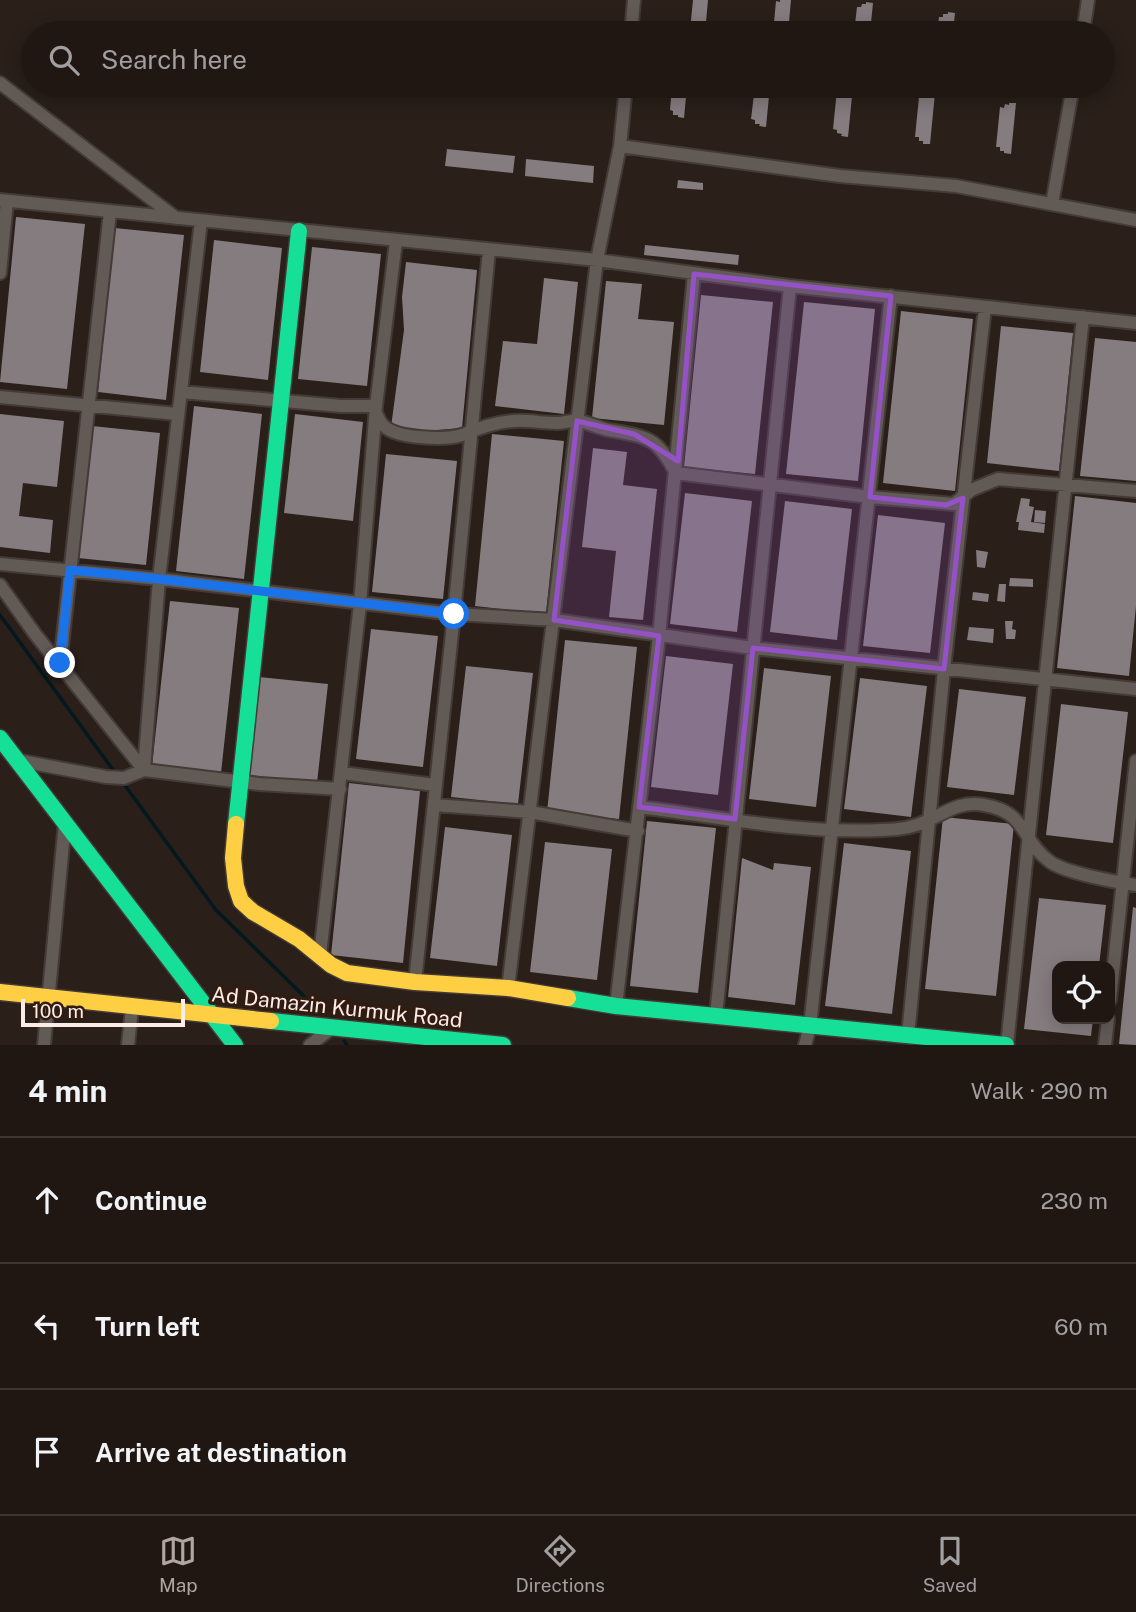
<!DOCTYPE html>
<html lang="en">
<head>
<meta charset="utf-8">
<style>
	:root { --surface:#201713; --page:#28201c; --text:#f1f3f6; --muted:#a29fa0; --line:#3d3633; --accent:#b2a49e }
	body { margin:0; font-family:"Public Sans",sans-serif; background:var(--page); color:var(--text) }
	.controls { position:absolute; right:21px; bottom:21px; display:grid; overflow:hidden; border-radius:14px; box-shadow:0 4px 18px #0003 }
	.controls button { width:63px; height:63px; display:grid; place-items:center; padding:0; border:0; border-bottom:2px solid var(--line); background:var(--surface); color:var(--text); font:35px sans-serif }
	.scale { position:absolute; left:21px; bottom:18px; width:164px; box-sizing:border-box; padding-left:7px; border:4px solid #fcece6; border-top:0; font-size:19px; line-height:24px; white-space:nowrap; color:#fcece6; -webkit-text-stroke:5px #311c12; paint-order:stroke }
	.stop { position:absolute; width:21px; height:21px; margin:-16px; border:5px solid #1a73e8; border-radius:50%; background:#fff }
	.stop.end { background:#1a73e8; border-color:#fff; box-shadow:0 2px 7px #0008 }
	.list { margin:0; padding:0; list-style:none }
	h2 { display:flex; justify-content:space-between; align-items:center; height:91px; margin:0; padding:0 28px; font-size:30px }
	h2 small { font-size:23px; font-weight:400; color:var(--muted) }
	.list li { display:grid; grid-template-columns:46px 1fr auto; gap:21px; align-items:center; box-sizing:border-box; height:126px; padding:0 28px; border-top:2px solid var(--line) }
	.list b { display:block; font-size:26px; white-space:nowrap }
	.list em { font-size:23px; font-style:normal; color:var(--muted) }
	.icon { flex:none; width:38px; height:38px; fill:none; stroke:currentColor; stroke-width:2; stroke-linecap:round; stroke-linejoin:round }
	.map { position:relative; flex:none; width:1136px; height:1045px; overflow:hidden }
	.search { position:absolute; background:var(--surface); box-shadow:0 4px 18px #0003; left:21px; right:21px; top:21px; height:77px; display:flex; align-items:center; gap:18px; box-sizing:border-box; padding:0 24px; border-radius:38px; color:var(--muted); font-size:26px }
	.sheet { height:469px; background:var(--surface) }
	nav { display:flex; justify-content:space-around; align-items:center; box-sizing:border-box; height:98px; border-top:2px solid var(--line); background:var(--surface); font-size:19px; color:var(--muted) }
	nav a { display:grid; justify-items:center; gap:4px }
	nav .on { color:var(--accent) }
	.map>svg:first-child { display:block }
</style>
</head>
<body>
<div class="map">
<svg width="1136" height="1045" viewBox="0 0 1136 1045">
	<rect width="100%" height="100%" fill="#2a1f19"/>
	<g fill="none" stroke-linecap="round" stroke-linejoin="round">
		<path stroke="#04181f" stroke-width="3.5" d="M0,615L116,774
			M121,780L216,910L322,1014
			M344,1041L347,1045"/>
	</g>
	<path fill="#857c7f" d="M693,0H708L705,33H693L694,30H690Z
		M780,0H791L788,33H773L776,1L780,2Z
		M866,2L873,3L870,33H854L857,7H861L862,4H866Z
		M948,12L955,13L953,33H937L939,17H943V14H948Z
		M1035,22L1042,23L1041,33H1025L1026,27H1030L1031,24H1035Z
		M672,86H687L684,118L678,117V115H673V111L670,110Z
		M755,86H770L766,127L759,126L760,124H755V120L751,119Z
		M846,86H853L848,137L841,136L842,134L837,133V130L833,129L837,90H842V87Z
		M928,93H935L930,144H923V141H919V137H915L919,97L923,98L924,94L928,95Z
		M1009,103H1016L1011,154L1004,153V151H1000V147H996L1000,107L1004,108L1005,104L1009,105Z
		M447,149L515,156L513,173L445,166Z
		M526,159L594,166L593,183L525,176Z
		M678,180L703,183V190L677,188Z
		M16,217L85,224L67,389L0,382Z
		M115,228L184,235L166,400L98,392Z
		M214,240L282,248L268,380L200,372Z
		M645,245L739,255L738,265L644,255Z
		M312,247L381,254L367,386L298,379Z
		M406,262L477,270L462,428L425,431L391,427L404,330L402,297Z
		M544,278L578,282L564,414L495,406L503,341L537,344Z
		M606,281L642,284L638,319L674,322L664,425L592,418Z
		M701,295L773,302L755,474L684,467Z
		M804,302L875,309L858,481L786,474Z
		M901,311L973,319L955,491L883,483Z
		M1001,326L1073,333L1059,471L987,463Z
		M1095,338L1136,342V481L1080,476Z
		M194,406L262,414L244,579L176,571Z
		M0,414L64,421L57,487L23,483L19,516L53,520L50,553L0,547Z
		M295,414L363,422L353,521L284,513Z
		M92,426L160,433L146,565L78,558Z
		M492,434L564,441L546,614L475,606Z
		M593,448L627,452L623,485L657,489L643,620L609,617L616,551L582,547Z
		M386,454L457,461L443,599L372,592Z
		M685,493L752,501L737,632L670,624Z
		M1075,496L1136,503V606L1129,676L1057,668Z
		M1021,498L1030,499L1029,506L1034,507L1031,522L1045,524L1044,533L1018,530L1019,522H1016Z
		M785,501L852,509L837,640L770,632Z
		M1035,510L1046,511L1045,523L1034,522Z
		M878,515L945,523L930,653L863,646Z
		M976,550L988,552L985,568L977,567Z
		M1010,578L1033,579V587L1009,586Z
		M999,584H1006L1005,602L997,601Z
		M973,592L989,594L988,602L972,600Z
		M170,601L239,608L221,773L152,766Z
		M1005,621H1013L1012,629L1016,630L1015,639H1006Z
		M969,627L994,629L993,643L967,640Z
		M371,629L438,636L423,767L356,759Z
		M565,640L637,647L619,819L547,812Z
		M666,656L733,664L718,795L651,787Z
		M466,666L533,673L518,804L451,797Z
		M764,668L831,676L816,807L749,799Z
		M259,677L328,684L317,783L249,775Z
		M860,678L927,686L911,817L844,809Z
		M959,689L1026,697L1014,795L947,787Z
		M1061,704L1128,712L1113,843L1046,835Z
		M349,783L420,791L403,963L331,955Z
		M943,817L1014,824L996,996L925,989Z
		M647,821L716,828L698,993L630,986Z
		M445,827L512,835L497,966L430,958Z
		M545,842L612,849L597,980L530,972Z
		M844,843L911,851L892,1014L825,1006Z
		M742,858L773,870L774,863L811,867L795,1005L728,997Z
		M1039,898L1106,905L1099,966H1057V1019H1093L1091,1036L1024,1029Z
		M1133,907L1136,908V1045L1119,1044Z"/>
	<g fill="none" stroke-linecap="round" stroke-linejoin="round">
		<g stroke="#443a37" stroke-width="16">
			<path id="street" d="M631,33L634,0
				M1083,33L1088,0
				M0,83L176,218
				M620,146L840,176L956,186L1136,220
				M0,200L597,260L790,286L1136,323
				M1052,204L1073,86
				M0,273L7,201
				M181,392L341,406H376
				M0,397L177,414
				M376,413C378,417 380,423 384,426C397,439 446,440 462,435C480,428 495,422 514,421C528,420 542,423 557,423C564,423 571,420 578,421C588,422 598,428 609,430C648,437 657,437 676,473L870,497L954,504L971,490L998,479L1136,491
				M0,564L159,579L454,614L554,620L753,648L1136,689
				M0,585L35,634L144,770L159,579L201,221
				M60,664L110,212
				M16,760L106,777L124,778L144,770L259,784L340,789
				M342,773L435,785
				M434,805L530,812L638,831
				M639,807C719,817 801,834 882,830C897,830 915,827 929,820C948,811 961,801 984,805C1027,812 1020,839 1049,861C1064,873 1116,882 1136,885
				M320,955L360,604L376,406L396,241
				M415,982L454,614L489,250
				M508,988L597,260L620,146L626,86
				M1110,1000L1136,761
				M616,1006L659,636L694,274
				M716,1016L790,286
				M908,1035L944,669L985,307
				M44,1045L65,822
				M128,1045L132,1008
				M310,1045L333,1027
				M805,1045L810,1026L891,296
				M1007,1045L1083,317
				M1105,1045L1108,1019"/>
		</g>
		<g stroke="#443a37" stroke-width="19">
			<path id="fast" d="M0,738L235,1045
				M236,824L299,231
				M568,998L616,1006L1006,1045
				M271,1021L503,1045"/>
		</g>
		<g stroke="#443a37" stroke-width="19">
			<path id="slow" d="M236,824L233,858L236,886L241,901L253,912L299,939L331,965L347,973L415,982L508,988L568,998
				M0,992L271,1021"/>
		</g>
		<use href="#street" stroke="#625a55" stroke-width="12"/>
		<use href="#fast" stroke="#16e098" stroke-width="16"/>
		<use href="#slow" stroke="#ffcf43" stroke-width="16"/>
	</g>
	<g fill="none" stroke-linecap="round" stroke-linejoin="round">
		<path stroke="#1a73e8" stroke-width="9" d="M60,663L70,570L159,579L454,614"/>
	</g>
	<path fill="#9552c7" fill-opacity="0.2" stroke="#9552c7" stroke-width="5" stroke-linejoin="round" d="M694,274L891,296L870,497L946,505L963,498L944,669L753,648L735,819L639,807L659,636L554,620L577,421L634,434L678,461Z"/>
	<g text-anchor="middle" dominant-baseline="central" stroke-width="7" stroke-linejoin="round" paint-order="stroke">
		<g font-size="21" fill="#fcece6" stroke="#311c12">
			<text transform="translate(337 1007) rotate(6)">Ad Damazin Kurmuk Road</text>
		</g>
	</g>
</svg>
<div class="controls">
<button><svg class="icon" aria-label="locate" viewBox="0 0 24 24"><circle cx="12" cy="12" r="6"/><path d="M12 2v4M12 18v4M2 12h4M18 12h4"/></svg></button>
</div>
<div class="scale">100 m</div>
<div class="stop" style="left:454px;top:614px"></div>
<div class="stop end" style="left:60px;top:663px"></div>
<div class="search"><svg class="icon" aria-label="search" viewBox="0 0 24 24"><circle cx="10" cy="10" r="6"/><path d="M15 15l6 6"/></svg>Search here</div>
</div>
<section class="sheet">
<h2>4 min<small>Walk · 290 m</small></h2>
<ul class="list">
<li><svg class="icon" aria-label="ahead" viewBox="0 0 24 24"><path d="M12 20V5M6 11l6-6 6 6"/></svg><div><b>Continue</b></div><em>230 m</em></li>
<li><svg class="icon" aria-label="left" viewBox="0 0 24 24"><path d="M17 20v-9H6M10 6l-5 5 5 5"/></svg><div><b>Turn left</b></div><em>60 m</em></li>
<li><svg class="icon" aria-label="arrive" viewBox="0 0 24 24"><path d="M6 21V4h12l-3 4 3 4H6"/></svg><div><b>Arrive at destination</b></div></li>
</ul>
</section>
<nav>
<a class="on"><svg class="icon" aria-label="map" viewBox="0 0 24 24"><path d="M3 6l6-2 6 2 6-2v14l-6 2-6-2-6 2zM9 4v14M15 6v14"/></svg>Map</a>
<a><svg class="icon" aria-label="directions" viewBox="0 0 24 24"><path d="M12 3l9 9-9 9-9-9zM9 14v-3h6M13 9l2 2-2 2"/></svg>Directions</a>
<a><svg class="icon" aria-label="saved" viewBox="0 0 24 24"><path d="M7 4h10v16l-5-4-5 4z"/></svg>Saved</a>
</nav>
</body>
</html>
